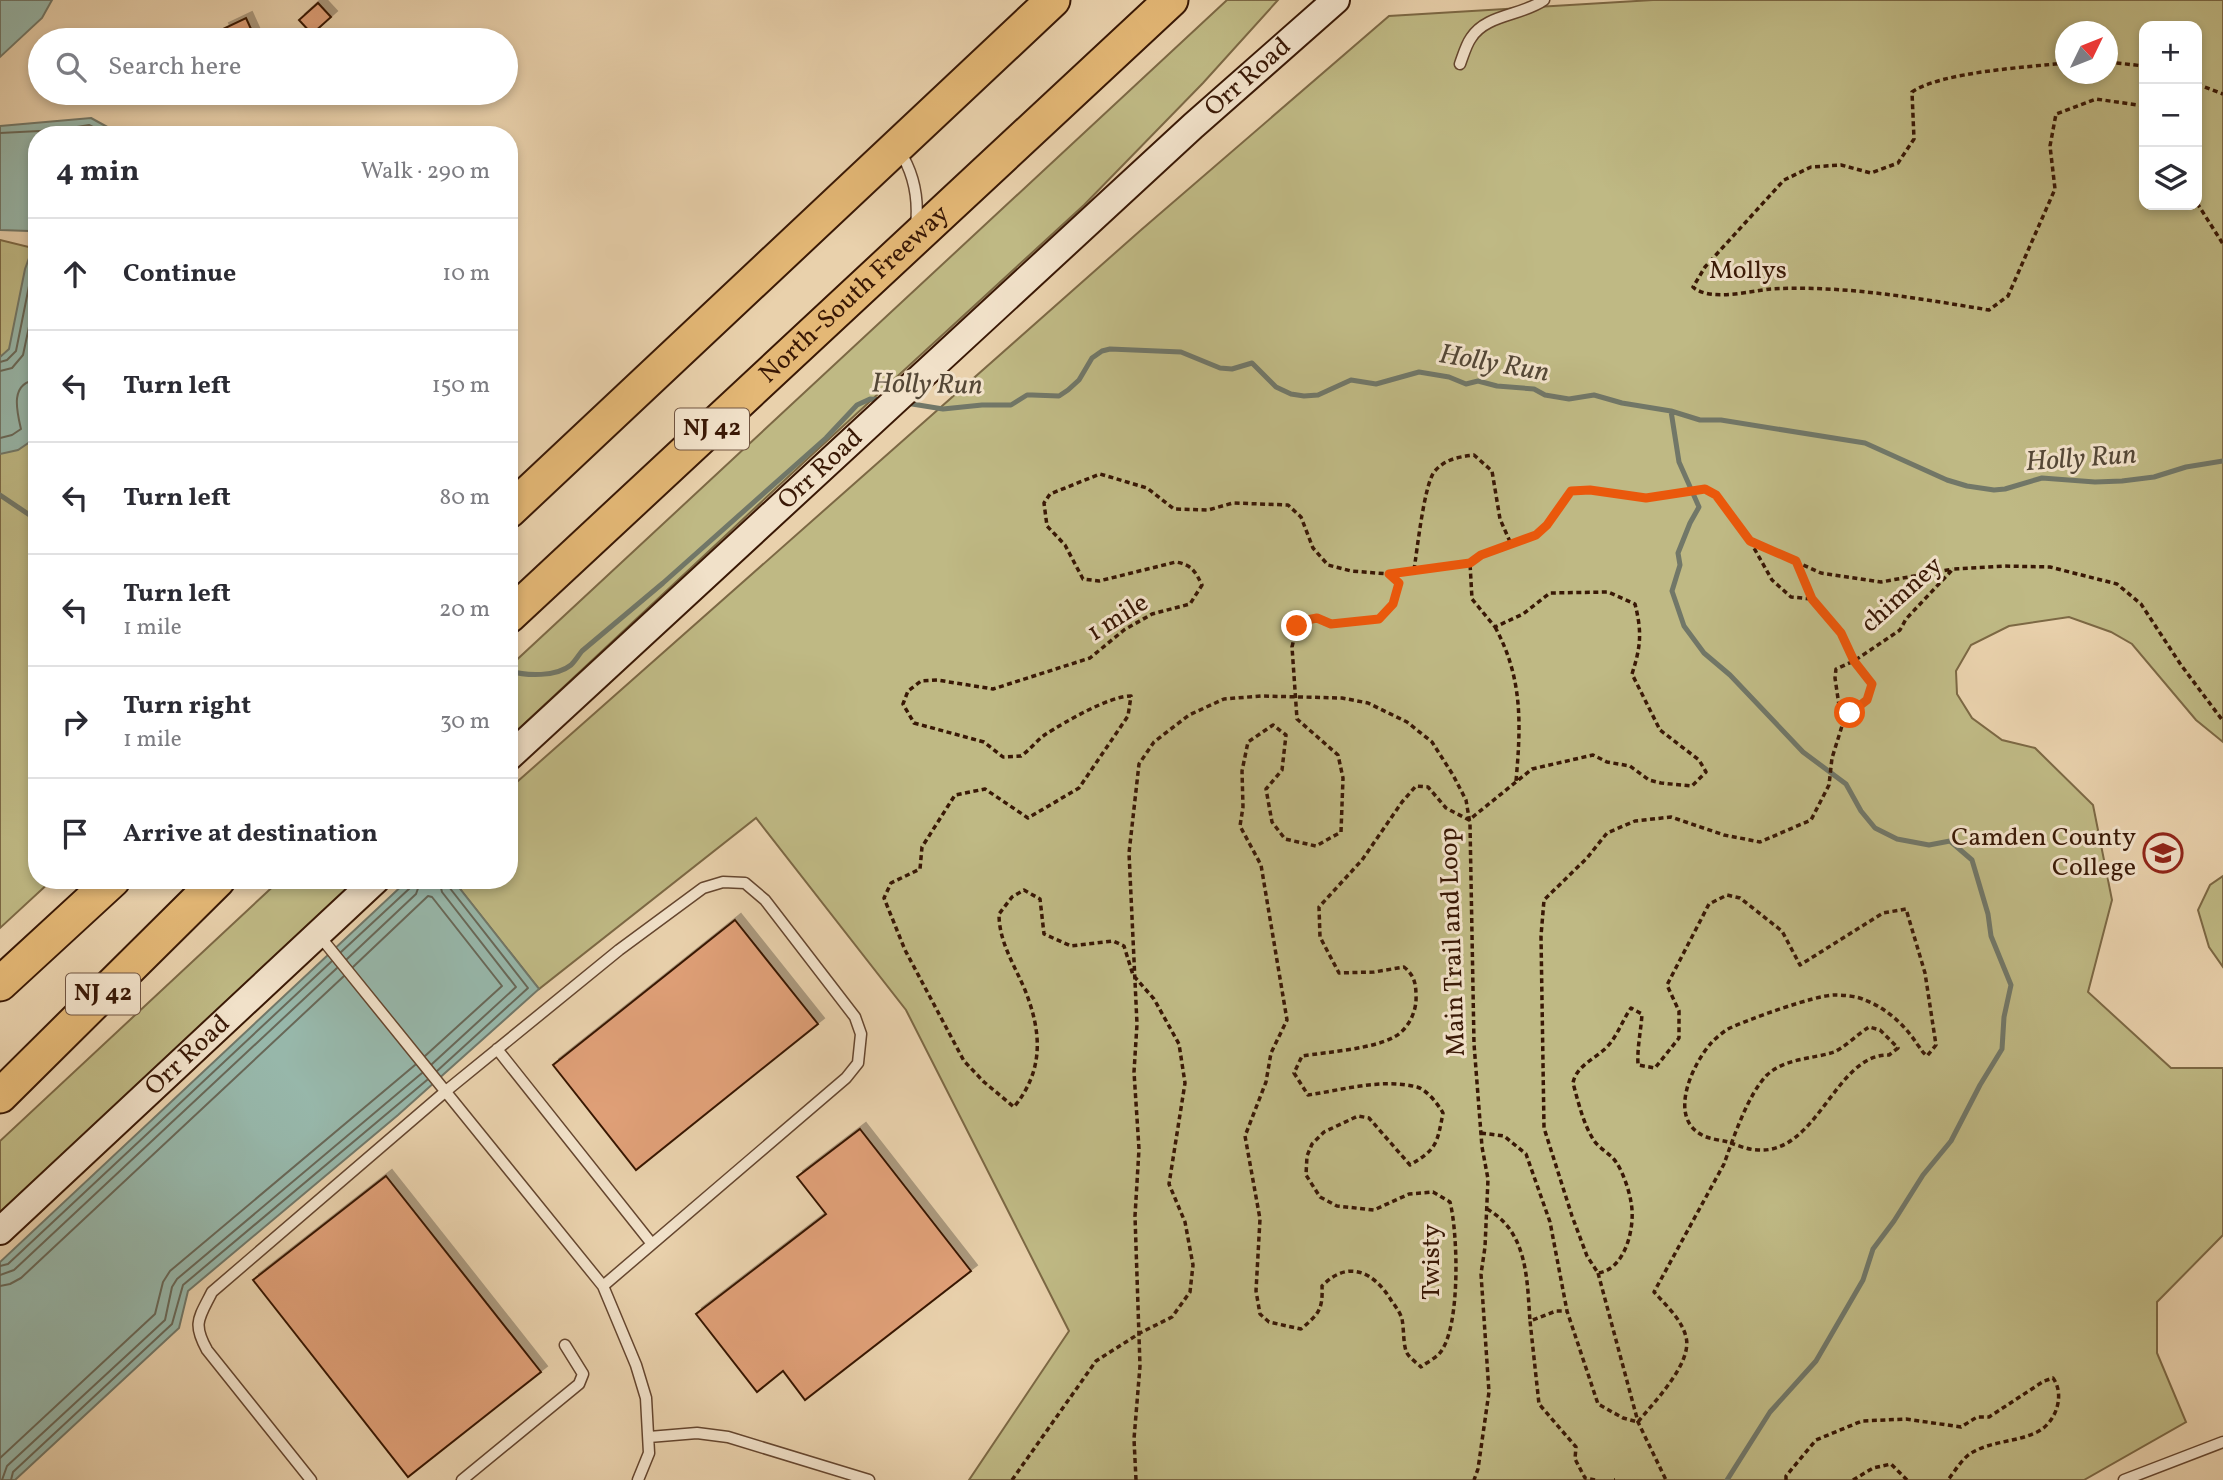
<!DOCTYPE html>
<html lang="en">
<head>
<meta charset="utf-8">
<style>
	:root { --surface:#fff; --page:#f2f2f3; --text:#2b2b33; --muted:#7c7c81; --line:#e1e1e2 }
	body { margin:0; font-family:Vollkorn,serif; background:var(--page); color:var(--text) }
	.controls { position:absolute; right:21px; top:21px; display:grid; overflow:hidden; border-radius:14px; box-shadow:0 4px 10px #0003 }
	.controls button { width:63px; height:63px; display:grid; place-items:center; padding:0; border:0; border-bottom:2px solid var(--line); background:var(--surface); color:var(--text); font:35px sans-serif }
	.compass { position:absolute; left:2055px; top:21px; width:63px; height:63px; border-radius:50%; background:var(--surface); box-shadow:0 4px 10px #0003; rotate:47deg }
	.stop { position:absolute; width:21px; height:21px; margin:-16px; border:5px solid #ea580c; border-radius:50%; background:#fff }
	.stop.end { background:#ea580c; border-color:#fff; box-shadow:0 2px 7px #0008 }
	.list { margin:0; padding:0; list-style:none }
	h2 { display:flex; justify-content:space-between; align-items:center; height:91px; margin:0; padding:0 28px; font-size:30px }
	h2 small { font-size:23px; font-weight:400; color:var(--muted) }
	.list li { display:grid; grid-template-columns:46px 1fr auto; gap:21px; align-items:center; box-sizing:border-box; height:112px; padding:0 28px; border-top:2px solid var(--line) }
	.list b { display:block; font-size:26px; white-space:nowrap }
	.list p { margin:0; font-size:23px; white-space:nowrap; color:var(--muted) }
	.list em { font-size:23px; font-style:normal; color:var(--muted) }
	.icon { flex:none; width:38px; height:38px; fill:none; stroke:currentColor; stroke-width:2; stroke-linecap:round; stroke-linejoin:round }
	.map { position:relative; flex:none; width:2223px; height:1480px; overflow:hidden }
	.search { position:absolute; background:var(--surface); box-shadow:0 4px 10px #0003; left:28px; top:28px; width:490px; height:77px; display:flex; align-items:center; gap:18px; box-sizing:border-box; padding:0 24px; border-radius:38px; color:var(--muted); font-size:26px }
	.panel { position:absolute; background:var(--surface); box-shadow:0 4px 10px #0003; left:28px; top:126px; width:490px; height:763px; border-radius:28px }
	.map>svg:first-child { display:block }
</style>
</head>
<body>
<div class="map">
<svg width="2223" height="1480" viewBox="0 0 2223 1480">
	<defs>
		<filter id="shadow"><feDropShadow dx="6" dy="-6" stdDeviation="0" flood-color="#0004"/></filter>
	</defs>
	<rect width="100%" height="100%" fill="#e9d1ac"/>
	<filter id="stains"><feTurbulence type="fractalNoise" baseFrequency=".00286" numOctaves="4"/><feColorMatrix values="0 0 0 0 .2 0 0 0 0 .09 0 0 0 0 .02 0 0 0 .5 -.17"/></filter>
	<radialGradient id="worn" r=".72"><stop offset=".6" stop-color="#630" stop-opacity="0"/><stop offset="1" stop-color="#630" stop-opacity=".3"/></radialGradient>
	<path fill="#bfb984" stroke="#7c6844" stroke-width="2" fill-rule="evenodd" d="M1227,0H1278L1203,83L1084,205L816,451L509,738V667Z
		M1653,0H2223V742L2196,720L2132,644L2111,632L2069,617L2009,626L1971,645L1956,671L1957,694L1972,718L2002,740L2035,748L2093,805L2112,900L2088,992L2171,1068H2223V1235L2157,1302V1353L2186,1422L2084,1480H969L1069,1331L906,1010L756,818L539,989L453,880H509V789L1141,230L1389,16ZM2144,26H2197V205H2144ZM2066,32H2108V74H2066Z
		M0,240L37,249V880H52L0,928Z
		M2223,876V967L2209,947L2198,910L2210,885Z
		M280,880H358L0,1216V1141Z"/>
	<path fill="#97b7aa" stroke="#717768" stroke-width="2" d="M0,0H52L42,18L0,57Z
		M91,118L122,135H37V382C35,390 31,399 32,407C32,417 37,425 37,437L18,450L0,454V357L9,349L25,269L32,250L29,231L0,230V126Z
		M408,880H453L539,989L398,1115L188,1291L179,1328L15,1480H0V1262Z"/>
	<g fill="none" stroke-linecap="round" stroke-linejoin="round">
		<path stroke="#686858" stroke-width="2" d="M0,133L59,130L89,125L109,135
			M0,362L7,360L16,351L32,271L37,257
			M0,371L12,368L23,355L37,289
			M0,438L12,435L21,429C17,412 9,382 37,380
			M341,952L410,888L412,880
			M347,959L416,894L421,880
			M353,967L428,896L432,897L502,986L425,1056
			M432,1064L516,987L442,892L439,880
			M437,1071L528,988L449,887L448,880
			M0,1266L8,1264L332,961
			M0,1275L14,1270L337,968
			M0,1286L10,1284L21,1278L344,976
			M0,1458L155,1314L163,1282L170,1271L415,1065
			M2,1480L7,1466L165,1320L172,1287L177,1279L422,1073
			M11,1480L13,1472L172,1324L183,1285L427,1080"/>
		<path stroke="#717768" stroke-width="5" d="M906,403L943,409L982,405H1011L1027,395H1032L1059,396L1068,390L1079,380L1092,358L1102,351L1110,349L1181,352L1220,368L1232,369L1252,363L1276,387L1291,394L1304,396L1318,395L1351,380L1376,384L1419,372L1449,377L1466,384L1478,381L1497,386L1534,389L1545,395L1569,399L1594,395L1622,403L1671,411L1700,420H1721L1865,443L1947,480L1967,486L1994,490L2005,489L2042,478L2095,482L2122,481L2154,477L2186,467L2223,461
			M1671,411L1679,462L1699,507L1690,523L1678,553L1680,565L1672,591L1684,626L1704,653L1730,675L1803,752L1846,784L1861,811L1875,828L1897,839L1929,845L1950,841L1972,860L1988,914L1991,936L2011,985L2004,1017L2002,1049L1980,1085L1951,1141L1923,1175L1894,1221L1873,1249L1863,1280L1816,1361L1770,1412L1727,1480
			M0,495L37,520
			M509,671C527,676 556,677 571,665C575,661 578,656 582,651L663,583L826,438L857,405L870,399L882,400"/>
	</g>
	<path fill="#e0a078" stroke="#391805" stroke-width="2" filter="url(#shadow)" d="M318,3L331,17L312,34L299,20Z
		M246,18L256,40H228L223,29Z
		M735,920L818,1024L636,1170L553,1065Z
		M860,1129L971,1271L805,1400L783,1371L757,1392L696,1314L826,1214L797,1177Z
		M386,1176L541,1372L408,1477L253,1280Z"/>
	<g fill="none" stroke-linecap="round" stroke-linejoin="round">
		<g stroke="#65462f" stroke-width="13">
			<path id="lane" d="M1460,64C1463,56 1466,45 1471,38C1486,14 1522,16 1544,0
				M899,150C914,173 919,198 916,226
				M318,934L603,1286L636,1365L646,1398L649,1453L638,1480
				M497,1049L652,1244
				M649,1437L697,1433L728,1437L869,1480
				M311,1480L207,1350C192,1323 199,1318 212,1292L446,1091L619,950L703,888L723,882L745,883L765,900L855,1017L861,1034L858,1063L846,1078L603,1286
				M462,1480L579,1384L583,1374L565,1345
				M2124,1480L2223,1442"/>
		</g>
		<g stroke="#391805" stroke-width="30">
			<g id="secondary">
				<path id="s1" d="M509,757L1193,126L1336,0"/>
				<path id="s2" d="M0,1231L376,880"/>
			</g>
		</g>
		<g stroke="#391805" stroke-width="37">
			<g id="highway">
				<path d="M509,511L1053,0"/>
				<path id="s3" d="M509,616L1171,0"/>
				<path d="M0,984L113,880"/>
				<path d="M0,1096L218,880"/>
			</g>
		</g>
		<path stroke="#391805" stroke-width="3.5" stroke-dasharray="5 3.5" stroke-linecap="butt" d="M2108,62L2144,66
			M2066,63C2028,67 1941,72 1912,92L1914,139L1898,163L1871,173L1841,165L1811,167L1784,180L1705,267L1693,287C1709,302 1750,291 1771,289C1844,285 1916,298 1989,310L2008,296L2055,189L2050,146L2056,114L2096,99L2144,106
			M2197,84L2223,94
			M2197,203L2223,244
			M1750,541L1772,580L1791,597L1812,599
			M1797,563L1812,599L1841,633L1854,661L1873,684L1867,700L1842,718
			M1414,570C1417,551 1424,486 1434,472C1445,459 1458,457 1474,455L1492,471L1500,519L1511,544
			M1389,574L1470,563
			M1495,627C1523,678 1521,725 1516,781
			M1481,1133L1504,1136L1526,1154L1550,1222L1567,1311
			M1487,1209C1528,1232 1527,1280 1530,1321
			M1598,1273L1638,1422L1666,1480
			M1012,1480L1096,1361L1140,1333L1172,1317L1190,1292L1193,1265L1185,1222L1169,1184L1185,1083L1179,1044L1154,999L1133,975L1124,946L1113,941L1071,946L1044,934L1040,899L1024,890L1012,897L999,914C999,942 1014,964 1025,990C1042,1033 1044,1070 1014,1107L984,1082L964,1061L905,950L884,898L891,883L920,869L922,847L955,795L985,789L1028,818L1079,788L1128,716L1131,696C1109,696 1065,722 1046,734C1037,740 1030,750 1021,756L1003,757L984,742L914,723L903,704L908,691L921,681L937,680L993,689L1090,658L1124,630L1152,614L1190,604L1202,585C1195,571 1192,565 1176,562L1099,581L1083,579L1065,545L1047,526L1044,503L1050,494L1100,474L1147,488L1174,509L1208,510L1233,503L1288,505L1301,517L1313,548L1328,565L1351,571L1389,574L1400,583L1393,604L1379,619L1331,624L1317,618L1302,621L1297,626L1292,647L1297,719L1338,755L1343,778L1341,832L1316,846L1285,839L1272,822L1266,789L1282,770L1286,735L1273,725L1248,742L1242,771L1243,807L1240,826L1261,865L1287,1020L1271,1053L1266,1082L1245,1136L1260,1219L1256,1291L1260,1314L1269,1322L1301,1329C1319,1314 1323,1309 1322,1286C1348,1259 1374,1272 1391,1300C1395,1306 1400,1312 1402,1319C1404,1329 1403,1341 1406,1351C1408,1357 1416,1362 1421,1367C1426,1363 1434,1359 1439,1354C1461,1330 1458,1233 1450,1202L1433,1192L1409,1194L1374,1210L1337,1206L1320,1197L1306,1175L1307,1156L1312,1144L1324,1132L1358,1116L1369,1118L1410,1165C1437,1149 1437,1144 1443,1113C1438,1104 1427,1090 1417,1087C1382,1078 1342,1090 1308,1095L1294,1073L1302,1056C1327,1052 1373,1049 1394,1037C1408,1030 1417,1011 1416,996C1416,983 1414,975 1404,967L1374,972L1339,973L1320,937L1319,907L1362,860L1402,802L1416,786L1428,787L1446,808L1469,820L1532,769L1593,755L1607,762L1630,766L1649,780L1661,783L1692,786L1706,772L1699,760L1660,730L1632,674C1641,646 1642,632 1635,604L1608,592L1550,593L1523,614L1495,627L1472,599L1470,563C1490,549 1517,547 1537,535C1551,525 1561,505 1571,491L1590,490L1646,498L1705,489L1716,495L1750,541L1821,573L1881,582L1953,569
			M1136,1480L1134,1439L1140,1366L1135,1216L1139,1149L1134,1072L1137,1024L1129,853L1139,764L1154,742L1189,715L1224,699L1261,696L1342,698L1368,703L1407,722L1432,742L1453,775L1466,800L1470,824L1474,1044L1482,1147L1488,1179L1485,1247L1481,1274L1489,1392L1478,1469L1474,1480
			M1595,1480L1585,1478L1575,1459L1576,1447L1539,1404L1530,1321L1556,1311H1567L1598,1404L1623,1418L1638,1422C1653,1403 1693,1363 1686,1337C1682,1320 1666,1305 1654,1292L1724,1164C1733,1139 1748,1094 1767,1075C1785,1058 1813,1059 1834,1052C1844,1048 1859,1033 1869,1027L1880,1030L1898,1048L1889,1055C1836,1053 1818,1154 1758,1150C1748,1150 1737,1145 1728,1142C1720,1140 1709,1139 1702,1135C1667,1117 1693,1063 1712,1042C1716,1038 1723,1032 1728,1029C1746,1020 1816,995 1834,995C1843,995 1857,996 1865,1000C1886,1008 1905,1025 1917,1044C1921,1049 1922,1052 1927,1056L1936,1045L1925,973L1906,909L1883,913L1800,965L1782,931L1740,898L1727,895L1709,904L1667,985L1679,1011V1038L1655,1068L1638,1065C1637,1047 1641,1031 1642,1014L1631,1008C1622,1021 1618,1035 1607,1047C1595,1059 1576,1066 1573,1083C1578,1101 1583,1123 1593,1139C1598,1148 1610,1153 1616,1162C1623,1172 1629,1190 1631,1202C1636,1227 1625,1270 1598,1273L1587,1256L1572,1216L1544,1128L1541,936L1544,900L1587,858L1607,833L1635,821L1671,817L1724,835L1760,842L1811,820L1829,785L1832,758L1842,726L1835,678L1836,669L1854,661L1900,630L1906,619L1953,569L2004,566L2050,567L2117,584L2141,604L2181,665L2223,721
			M1614,1480H1615
			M1786,1480V1476L1816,1440L1862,1421L1906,1419L1961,1427L1977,1417H1989L2044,1381L2053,1378C2066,1396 2055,1425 2035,1433C2015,1442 1993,1441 1973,1452C1963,1457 1955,1471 1948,1480
			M1853,1480L1873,1468L1891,1464L1907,1480"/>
		<use href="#lane" stroke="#f1e1c9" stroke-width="10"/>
		<use href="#secondary" stroke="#f1e1c9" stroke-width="26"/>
		<use href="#highway" stroke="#e4b876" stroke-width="33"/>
	</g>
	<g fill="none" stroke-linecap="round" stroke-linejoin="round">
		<path stroke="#ea580c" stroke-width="9" d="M1297,626L1302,621L1317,618L1331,624L1379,619L1393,604L1399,583L1389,574L1470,563L1481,555L1536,535L1547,525L1571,491L1590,490L1646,498L1705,489L1716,495L1750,541L1796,561L1812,599L1841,633L1854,661L1872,684L1867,700L1850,713"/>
	</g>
	<defs>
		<g id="university-ring" transform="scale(2.0125)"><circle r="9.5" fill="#f1e1c9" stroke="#8f2418" stroke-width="1.5"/><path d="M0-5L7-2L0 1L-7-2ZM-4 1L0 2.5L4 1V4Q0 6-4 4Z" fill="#8f2418"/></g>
	</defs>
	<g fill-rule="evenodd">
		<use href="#university-ring" x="2163" y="853"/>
	</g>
	<g text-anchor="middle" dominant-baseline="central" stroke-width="6" stroke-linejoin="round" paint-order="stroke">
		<g fill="#f1e1c9" stroke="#705440" stroke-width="2">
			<rect x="675" y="408.5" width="74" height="41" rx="5"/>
			<rect x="66" y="973.5" width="74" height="41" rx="5"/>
		</g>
		<g font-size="24" font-weight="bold" fill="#391805">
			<text x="712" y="429">NJ 42</text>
			<text x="103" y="994">NJ 42</text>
		</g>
		<g font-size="26" fill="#391805" stroke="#f1e1c9">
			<text stroke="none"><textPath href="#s1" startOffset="1004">Orr Road</textPath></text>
			<text x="1748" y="271">Mollys</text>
			<text stroke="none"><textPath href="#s3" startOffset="472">North-South Freeway</textPath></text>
			<text stroke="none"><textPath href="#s1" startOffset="424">Orr Road</textPath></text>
			<text transform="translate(1902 595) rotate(-42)">chimney</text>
			<text transform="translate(1118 618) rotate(-32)">1 mile</text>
			<text transform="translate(1453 942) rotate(-92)">Main Trail and Loop</text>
			<text stroke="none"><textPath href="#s2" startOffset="257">Orr Road</textPath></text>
			<text transform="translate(1432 1262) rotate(-90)">Twisty</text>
		</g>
		<g font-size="26" fill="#391805" stroke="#f1e1c9" text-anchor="end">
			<text x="2136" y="838">Camden County<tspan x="2136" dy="30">College</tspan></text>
		</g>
		<g font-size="28" font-style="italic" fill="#554837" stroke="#f1e1c9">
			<text transform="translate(1494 364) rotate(10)">Holly Run</text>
			<text transform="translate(927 385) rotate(1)">Holly Run</text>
			<text transform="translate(2081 459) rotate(-4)">Holly Run</text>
		</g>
	</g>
	<rect width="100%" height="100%" filter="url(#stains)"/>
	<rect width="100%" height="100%" fill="url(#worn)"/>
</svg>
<div class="controls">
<button>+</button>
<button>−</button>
<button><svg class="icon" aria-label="layers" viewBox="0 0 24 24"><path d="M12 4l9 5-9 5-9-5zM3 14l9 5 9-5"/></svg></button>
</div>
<svg class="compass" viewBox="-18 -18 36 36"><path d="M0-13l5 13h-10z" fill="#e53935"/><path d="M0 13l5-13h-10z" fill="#7c7c81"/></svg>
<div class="stop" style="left:1850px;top:713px"></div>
<div class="stop end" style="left:1297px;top:626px"></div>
<div class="search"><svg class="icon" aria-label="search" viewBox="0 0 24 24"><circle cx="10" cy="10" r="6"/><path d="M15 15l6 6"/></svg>Search here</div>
<section class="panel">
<h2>4 min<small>Walk · 290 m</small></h2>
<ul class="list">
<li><svg class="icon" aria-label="ahead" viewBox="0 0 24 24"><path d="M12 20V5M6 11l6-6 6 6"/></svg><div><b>Continue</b></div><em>10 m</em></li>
<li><svg class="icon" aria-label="left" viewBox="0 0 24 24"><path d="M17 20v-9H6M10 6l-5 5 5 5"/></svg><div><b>Turn left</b></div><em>150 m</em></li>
<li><svg class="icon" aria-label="left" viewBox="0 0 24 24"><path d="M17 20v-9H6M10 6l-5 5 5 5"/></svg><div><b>Turn left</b></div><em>80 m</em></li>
<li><svg class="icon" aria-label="left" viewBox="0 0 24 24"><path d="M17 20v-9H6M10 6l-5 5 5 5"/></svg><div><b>Turn left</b><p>1 mile</p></div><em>20 m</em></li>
<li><svg class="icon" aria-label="right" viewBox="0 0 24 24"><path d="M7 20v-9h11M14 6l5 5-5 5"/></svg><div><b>Turn right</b><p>1 mile</p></div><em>30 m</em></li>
<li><svg class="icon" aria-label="arrive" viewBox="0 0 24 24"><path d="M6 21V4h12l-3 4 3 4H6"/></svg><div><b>Arrive at destination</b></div></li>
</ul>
</section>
</div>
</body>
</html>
